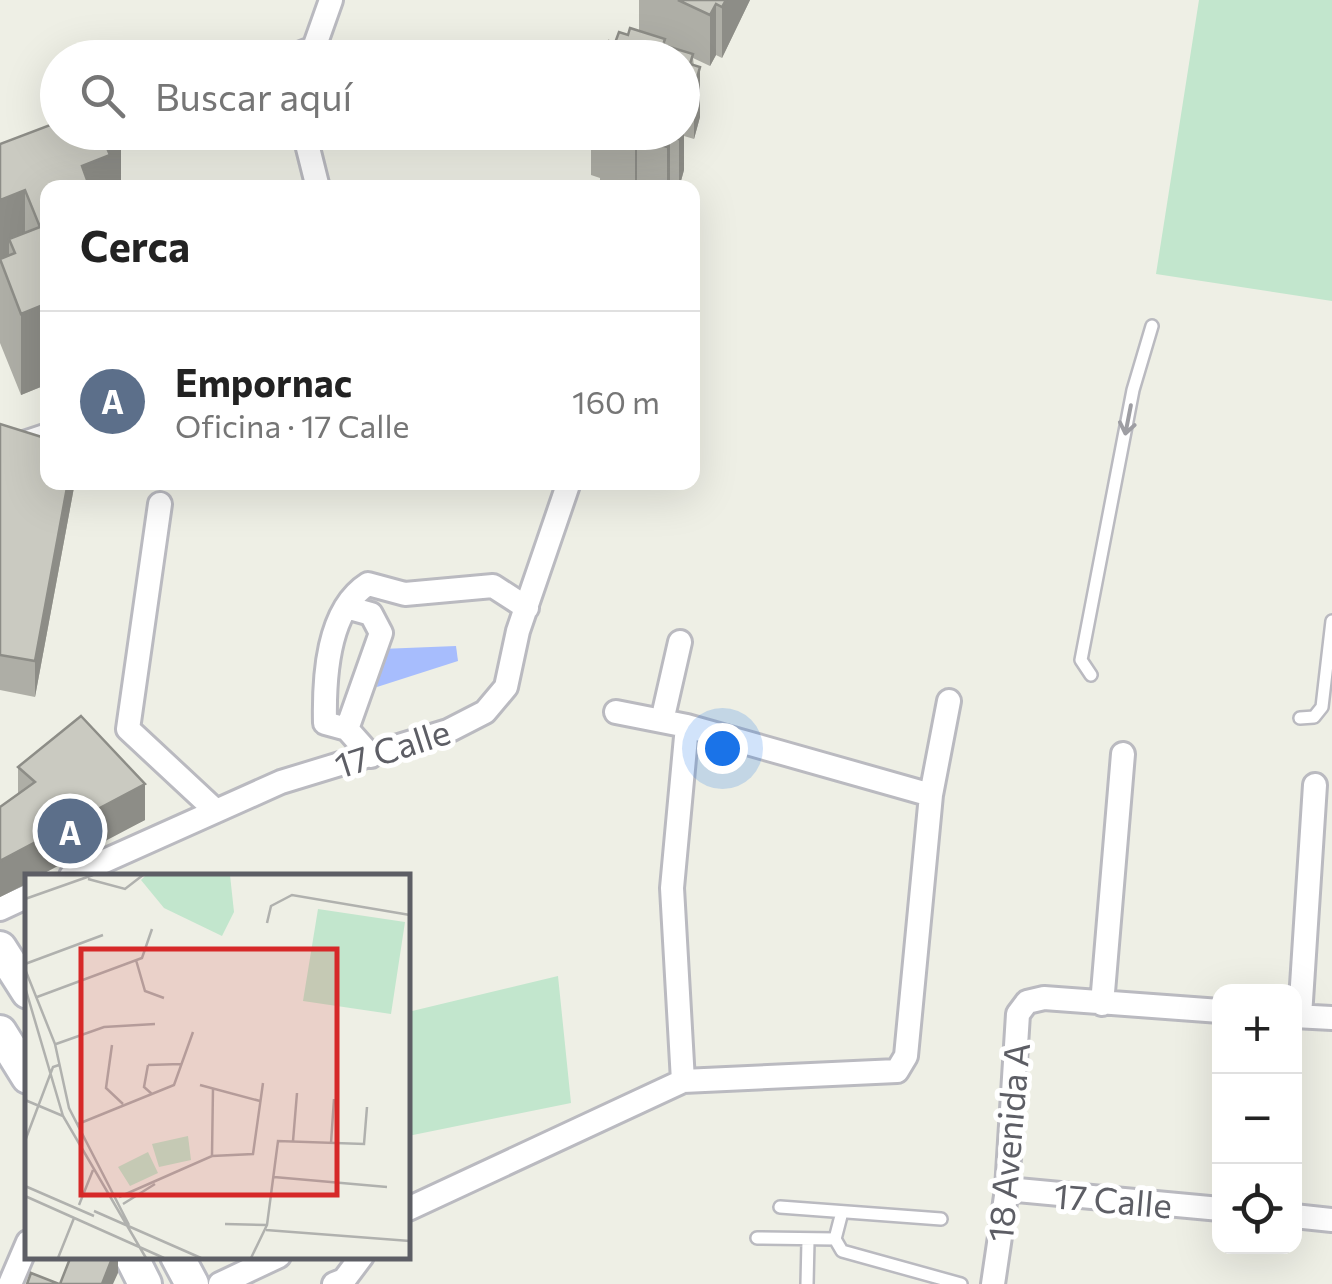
<!DOCTYPE html>
<html lang="es">
<head>
<meta charset="utf-8">
<style>
	:root { --surface:#fff; --page:#f6f6f6; --text:#222; --muted:#767676; --line:#e0e0e0; --accent:#b45309 }
	body { margin:0; font-family:Commissioner,sans-serif; background:var(--page); color:var(--text) }
	.controls { position:absolute; right:30px; bottom:30px; display:grid; overflow:hidden; border-radius:20px; box-shadow:0 10px 40px #0002 }
	.controls button { width:90px; height:90px; display:grid; place-items:center; padding:0; border:0; border-bottom:2px solid var(--line); background:var(--surface); color:var(--text); font:50px sans-serif }
	.you { position:absolute; left:722px; top:748px; width:35px; height:35px; margin:-25px; border:8px solid #fff; border-radius:50%; background:#1a73e8; box-shadow:0 0 0 15px #1a73e833 }
	.badge { display:grid; place-items:center; width:65px; height:65px; border-radius:50%; background:var(--accent); color:#fff; font-size:32px; font-weight:700 }
	.pin { position:absolute; translate:-50% -50%; border:5px solid #fff; box-shadow:0 2px 10px #0006 }
	.list { margin:0; padding:0; list-style:none }
	h2 { display:flex; justify-content:space-between; align-items:center; height:130px; margin:0; padding:0 40px; font-size:42px }
	h2 small { font-size:32px; font-weight:400; color:var(--muted) }
	.list li { display:grid; grid-template-columns:65px 1fr auto; gap:30px; align-items:center; box-sizing:border-box; height:180px; padding:0 40px; border-top:2px solid var(--line) }
	.list b { display:block; font-size:38px; white-space:nowrap }
	.list p { margin:0; font-size:32px; white-space:nowrap; color:var(--muted) }
	.list em { font-size:32px; font-style:normal; color:var(--muted) }
	.icon { flex:none; width:55px; height:55px; fill:none; stroke:currentColor; stroke-width:2; stroke-linecap:round; stroke-linejoin:round }
	.map { position:relative; flex:none; width:1332px; height:1284px; overflow:hidden }
	.search { position:absolute; background:var(--surface); box-shadow:0 10px 40px #0002; left:40px; top:40px; width:660px; height:110px; display:flex; align-items:center; gap:25px; box-sizing:border-box; padding:0 35px; border-radius:55px; color:var(--muted); font-size:38px }
	.panel { position:absolute; background:var(--surface); box-shadow:0 10px 40px #0002; left:40px; top:180px; width:660px; height:310px; border-radius:20px }
	.map>svg:first-child { display:block }
</style>
</head>
<body>
<div class="map">
<svg width="1332" height="1284" viewBox="0 0 1332 1284">
	<rect width="100%" height="100%" fill="#eeefe5"/>
	<path fill="#c2e6cd" d="M1199,0H1332V301L1156,274Z
		M558,976L571,1103L408,1136V1012Z"/>
	<path fill="#a7bdfd" d="M456,646L458,661L377,687L381,649Z"/>
	<g fill="none" stroke-linecap="round" stroke-linejoin="round">
		<g stroke="#babac0" stroke-width="16">
			<path id="service" d="M1091,675L1081,660L1133,390L1152,326
				M1300,718L1314,717L1322,707L1332,621
				M780,1207L941,1219
				M842,1212L835,1239L842,1251L961,1284
				M757,1238L835,1239
				M807,1284L808,1241"/>
		</g>
		<g stroke="#babac0" stroke-width="28">
			<path id="minor" d="M289,58L314,48L331,0
				M304,132L318,188
				M0,451L48,435
				M160,504L128,729L216,811
				M346,607L371,614L381,633L347,729
				M616,712L687,726L931,795
				M662,721L680,642
				M371,756L347,729L325,723C324,678 327,610 368,584L405,594L493,586L527,608
				M71,876L281,782L448,731L485,712L506,687L518,631L569,482
				M0,909L28,896
				M1102,1004L1123,754
				M1294,1016L1332,1018
				M1300,1016L1315,785
				M683,1081L672,888L687,726
				M1007,1189L1220,1209
				M408,1209L683,1081L897,1071L906,1056L931,795L949,701
				M1294,1216L1332,1220
				M10,1284L28,1242
				M220,1284L279,1256
				M334,1284L344,1280L362,1256
				M993,1284L1007,1189L1018,1014L1027,1002L1044,998L1220,1011"/>
		</g>
		<g stroke="#babbc2" stroke-width="38">
			<path id="secondary" d="M0,948L28,992
				M0,1032L28,1077
				M131,1256L145,1284
				M177,1256L192,1284"/>
		</g>
		<use href="#service" stroke="#fff" stroke-width="11"/>
		<use href="#minor" stroke="#fff" stroke-width="22"/>
		<use href="#secondary" stroke="#fff" stroke-width="32"/>
	</g>
	<path fill="#aeaea6" d="M639,0H750L722,58L716,55L710,66L693,58L700,117L694,139L684,136V170L679,188H610L600,185V178L591,175V132H682V58L615,43L628,35L639,31Z
		M0,144L121,188H48V384L21,395L0,343Z
		M0,424L48,482H75L35,697L0,690Z
		M18,767L145,820L28,876V883L0,897V807L18,794Z"/>
	<path fill="#8d8d87" d="M726,0H750L722,58V7Z
		M716,4V55L710,66V15Z
		M700,67V117L694,139V88Z
		M684,120V170L679,188V139L680,132H682Z
		M121,135V188H82V166L104,141Z
		M670,136V187L667,188V147Z
		M637,138V188H635V144Z
		M25,190V271L15,253L9,239V277L0,262V200Z
		M48,303V384L21,395V314Z
		M68,482H75L35,697V661Z
		M145,784V820L39,876H28V883L0,897V861Z
		M113,1256H118V1273L113,1284H102Z"/>
	<path fill="#cacac1" stroke="#8d8d87" stroke-width="2.5" d="M678,0H726L722,7L716,4L710,15Z
		M630,28L665,39L663,45L693,54L690,64L700,67L694,88L682,85V58H604L609,41L615,43L619,32L628,35Z
		M58,122V132H120L121,135L104,141L110,155L82,166L90,188H48V303L21,314L0,259L15,253L9,239L40,227L25,190L0,200V144Z
		M601,132H680L679,139L670,136L667,147L637,138L635,144L600,134Z
		M0,424L48,439V482H68L35,661L0,655Z
		M81,716L145,784L0,861V807L35,782L18,767Z
		M71,1256H113L102,1284H60Z
		M31,1273L59,1284H27Z"/>
	<defs><path id="oneway-shaft" d="M-6 0H5M1.5-3L5.5 0L1.5 3" fill="none" stroke-width="1.6" stroke-linecap="round" stroke-linejoin="round" transform="scale(2.5)"/></defs>
	<use stroke="#9e9ea3" href="#oneway-shaft" transform="translate(1128 420) rotate(101)"/>
	<g text-anchor="middle" dominant-baseline="central" stroke-width="10" stroke-linejoin="round" paint-order="stroke">
		<g font-size="35" fill="#5d5e65" stroke="#fff">
			<text transform="translate(392 747) rotate(-18)">17 Calle</text>
			<text transform="translate(1007 1142) rotate(-85)">18 Avenida A</text>
			<text transform="translate(1113 1199) rotate(5)">17 Calle</text>
		</g>
	</g>
	<g transform="translate(25 874)">
		<rect width="385" height="385" fill="#eeefe5"/>
		<path d="M293,35L380,48L366,140L278,127ZM163,262L166,286L134,293L127,270ZM123,278L133,299L105,312L93,293Z" fill="#c2e6cd"/>
		<path d="M121,1H205L209,38L197,62L139,34L116,6Z" fill="#c2e6cd"/>
		<path fill="none" stroke="#b0b1ae" stroke-width="2.5" d="M63,5L100,15L118,1M0,25L68,1M242,49L246,32L267,21L385,41M111,86L120,117L139,124M0,90L78,61M0,95L30,170L44,234L104,351M0,113L38,242L121,384M12,123L117,84L127,55M31,170L79,153L130,150M87,171L81,214L98,230M123,191L156,190M123,191L119,213L127,220M175,211L235,227M0,226L38,242M53,250L149,211L168,158M0,267L28,193L34,191M268,267L272,219M306,269L309,225M187,281L188,214M249,303L362,313M0,312L69,342M0,322L139,384M94,323L187,282L228,280L238,209M98,330L130,310M54,331L68,296M69,337L176,384M200,350L242,351M241,356L385,367M33,384L49,344M226,384L242,351L253,267L339,270L342,233"/>
		<path fill="#d62828" fill-opacity="0.15" stroke="#d62828" stroke-width="5" d="M56,75H312V321H56Z"/>
		<rect width="385" height="385" fill="none" stroke="#5d5e65" stroke-width="5"/>
	</g>
</svg>
<div class="controls">
<button>+</button>
<button>−</button>
<button><svg class="icon" aria-label="locate" viewBox="0 0 24 24"><circle cx="12" cy="12" r="6"/><path d="M12 2v4M12 18v4M2 12h4M18 12h4"/></svg></button>
</div>
<div class="you"></div>
<div class="pin badge" style="left:70px;top:831px;background:#5c6f8a">A</div>
<div class="search"><svg class="icon" aria-label="search" viewBox="0 0 24 24"><circle cx="10" cy="10" r="6"/><path d="M15 15l6 6"/></svg>Buscar aquí</div>
<section class="panel">
<h2>Cerca<small></small></h2>
<ul class="list">
<li><span class="badge" style="background:#5c6f8a">A</span><div><b>Empornac</b><p>Oficina · 17 Calle</p></div><em>160 m</em></li>
</ul>
</section>
</div>
</body>
</html>
